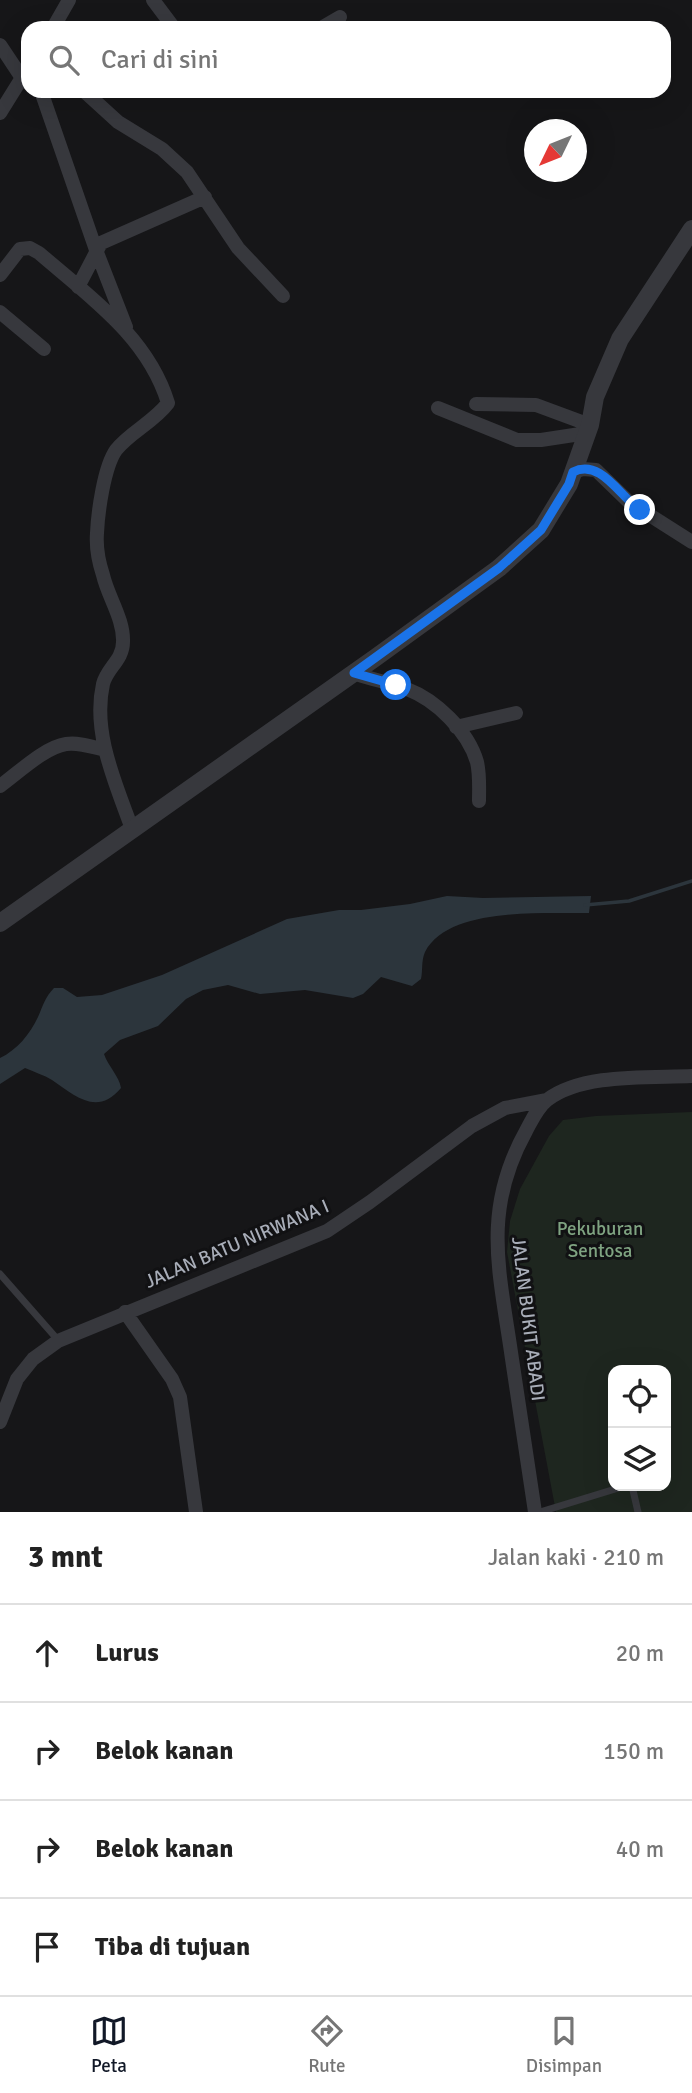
<!DOCTYPE html>
<html lang="id">
<head>
<meta charset="utf-8">
<style>
	:root { --surface:#fff; --page:#f6f6f6; --text:#222; --muted:#767676; --line:#e0e0e0; --accent:#111827 }
	body { margin:0; font-family:Signika,sans-serif; background:var(--page); color:var(--text) }
	.controls { position:absolute; right:21px; bottom:21px; display:grid; overflow:hidden; border-radius:14px; box-shadow:0 7px 28px #0002 }
	.controls button { width:63px; height:63px; display:grid; place-items:center; padding:0; border:0; border-bottom:2px solid var(--line); background:var(--surface); color:var(--text); font:35px sans-serif }
	.compass { position:absolute; left:524px; top:119px; width:63px; height:63px; border-radius:50%; background:var(--surface); box-shadow:0 7px 28px #0002; rotate:227deg }
	.stop { position:absolute; width:21px; height:21px; margin:-16px; border:5px solid #1a73e8; border-radius:50%; background:#fff }
	.stop.end { background:#1a73e8; border-color:#fff; box-shadow:0 2px 7px #0008 }
	.list { margin:0; padding:0; list-style:none }
	h2 { display:flex; justify-content:space-between; align-items:center; height:91px; margin:0; padding:0 28px; font-size:30px }
	h2 small { font-size:23px; font-weight:400; color:var(--muted) }
	.list li { display:grid; grid-template-columns:46px 1fr auto; gap:21px; align-items:center; box-sizing:border-box; height:98px; padding:0 28px; border-top:2px solid var(--line) }
	.list b { display:block; font-size:26px; white-space:nowrap }
	.list em { font-size:23px; font-style:normal; color:var(--muted) }
	.icon { flex:none; width:38px; height:38px; fill:none; stroke:currentColor; stroke-width:2; stroke-linecap:round; stroke-linejoin:round }
	.map { position:relative; flex:none; width:692px; height:1512px; overflow:hidden }
	.search { position:absolute; background:var(--surface); box-shadow:0 7px 28px #0002; left:21px; right:21px; top:21px; height:77px; display:flex; align-items:center; gap:18px; box-sizing:border-box; padding:0 24px; border-radius:21px; color:var(--muted); font-size:26px }
	.sheet { height:483px; background:var(--surface) }
	nav { display:flex; justify-content:space-around; align-items:center; box-sizing:border-box; height:98px; border-top:2px solid var(--line); background:var(--surface); font-size:19px; color:var(--muted) }
	nav a { display:grid; justify-items:center; gap:4px }
	nav .on { color:var(--accent) }
	.map>svg:first-child { display:block }
</style>
</head>
<body>
<div class="map">
<svg width="692" height="1512" viewBox="0 0 692 1512">
	<rect width="100%" height="100%" fill="#161618"/>
	<path fill="#1e261f" fill-rule="evenodd" d="M692,1112V1512H556L507,1252L510,1221L520,1189L549,1136L563,1120L596,1116ZM613,1370H666V1486H613Z"/>
	<path fill="#2c353c" d="M447,896L483,898L591,896L589,913C545,914 449,906 425,952C421,961 423,970 421,979L412,986L381,977L363,994L353,998L305,990L260,994L228,985L203,990L186,999L158,1026L120,1040L104,1054C108,1066 119,1076 121,1088C97,1117 74,1095 52,1080C44,1075 34,1072 25,1068L0,1084V1058C17,1050 30,1034 38,1017C43,1006 45,997 54,988H63L77,997L102,995L162,975L287,919L339,910H361L410,904Z"/>
	<g fill="none" stroke-linecap="round" stroke-linejoin="round">
		<path stroke="#2c353c" stroke-width="3.5" d="M585,905L629,901L692,881"/>
		<path stroke="#37383d" stroke-width="7" d="M0,1274L58,1340
			M632,1486L638,1512
			M540,1512L625,1486"/>
		<path stroke="#37383d" stroke-width="14" d="M153,0L174,28
			M53,28L69,0
			M321,28L340,17
			M0,45L22,78
			M41,91L96,250L126,327
			M84,91L118,122L162,149L187,172L238,248L283,296
			M0,113L28,68
			M0,275L20,249L30,248L39,253C90,297 148,337 168,403C154,422 130,432 116,450C104,467 98,512 97,533C96,546 99,563 103,575C108,597 124,619 123,642C123,660 107,668 103,684C92,733 116,784 132,829
			M78,287L101,243L205,197
			M0,312L44,349
			M476,404L536,405L590,425
			M438,408L517,440H541L587,433
			M573,472L583,469L596,470L629,502L692,542
			M354,673C371,680 390,682 407,689C436,700 468,731 477,762C480,775 479,788 479,801
			M456,727L516,713
			M0,786C18,773 45,747 66,744C79,742 92,747 105,750
			M125,1312L172,1379L180,1397L196,1512
			M0,1422L17,1379L33,1359L58,1341L327,1231L370,1202L472,1126L505,1108L547,1100
			M535,1512C527,1461 520,1410 512,1359C500,1273 481,1212 526,1131C532,1120 537,1108 547,1100C582,1073 649,1078 692,1076"/>
		<path stroke="#37383d" stroke-width="18" d="M0,923L375,658L499,568L541,530L569,484L590,425L595,397L620,339L692,229"/>
	</g>
	<g fill="none" stroke-linecap="round" stroke-linejoin="round">
		<path stroke="#1a73e8" stroke-width="9" d="M396,685L354,673L499,568L541,530L569,484L573,472C601,458 620,497 640,510"/>
	</g>
	<g text-anchor="middle" dominant-baseline="central" stroke-width="6" stroke-linejoin="round" paint-order="stroke">
		<g font-size="19" fill="#7fa381" stroke="#111113">
			<text x="600" y="1229">Pekuburan<tspan x="600" dy="22">Sentosa</tspan></text>
		</g>
		<g font-size="19" fill="#a8adb8" stroke="#111113">
			<text transform="translate(237 1244) rotate(-23)">JALAN BATU NIRWANA I</text>
			<text transform="translate(528 1319) rotate(83)">JALAN BUKIT ABADI</text>
		</g>
	</g>
</svg>
<div class="controls">
<button><svg class="icon" aria-label="locate" viewBox="0 0 24 24"><circle cx="12" cy="12" r="6"/><path d="M12 2v4M12 18v4M2 12h4M18 12h4"/></svg></button>
<button><svg class="icon" aria-label="layers" viewBox="0 0 24 24"><path d="M12 4l9 5-9 5-9-5zM3 14l9 5 9-5"/></svg></button>
</div>
<svg class="compass" viewBox="-18 -18 36 36"><path d="M0-13l5 13h-10z" fill="#e53935"/><path d="M0 13l5-13h-10z" fill="#767676"/></svg>
<div class="stop" style="left:396px;top:685px"></div>
<div class="stop end" style="left:640px;top:510px"></div>
<div class="search"><svg class="icon" aria-label="search" viewBox="0 0 24 24"><circle cx="10" cy="10" r="6"/><path d="M15 15l6 6"/></svg>Cari di sini</div>
</div>
<section class="sheet">
<h2>3 mnt<small>Jalan kaki · 210 m</small></h2>
<ul class="list">
<li><svg class="icon" aria-label="ahead" viewBox="0 0 24 24"><path d="M12 20V5M6 11l6-6 6 6"/></svg><div><b>Lurus</b></div><em>20 m</em></li>
<li><svg class="icon" aria-label="right" viewBox="0 0 24 24"><path d="M7 20v-9h11M14 6l5 5-5 5"/></svg><div><b>Belok kanan</b></div><em>150 m</em></li>
<li><svg class="icon" aria-label="right" viewBox="0 0 24 24"><path d="M7 20v-9h11M14 6l5 5-5 5"/></svg><div><b>Belok kanan</b></div><em>40 m</em></li>
<li><svg class="icon" aria-label="arrive" viewBox="0 0 24 24"><path d="M6 21V4h12l-3 4 3 4H6"/></svg><div><b>Tiba di tujuan</b></div></li>
</ul>
</section>
<nav>
<a class="on"><svg class="icon" aria-label="map" viewBox="0 0 24 24"><path d="M3 6l6-2 6 2 6-2v14l-6 2-6-2-6 2zM9 4v14M15 6v14"/></svg>Peta</a>
<a><svg class="icon" aria-label="directions" viewBox="0 0 24 24"><path d="M12 3l9 9-9 9-9-9zM9 14v-3h6M13 9l2 2-2 2"/></svg>Rute</a>
<a><svg class="icon" aria-label="saved" viewBox="0 0 24 24"><path d="M7 4h10v16l-5-4-5 4z"/></svg>Disimpan</a>
</nav>
</body>
</html>
